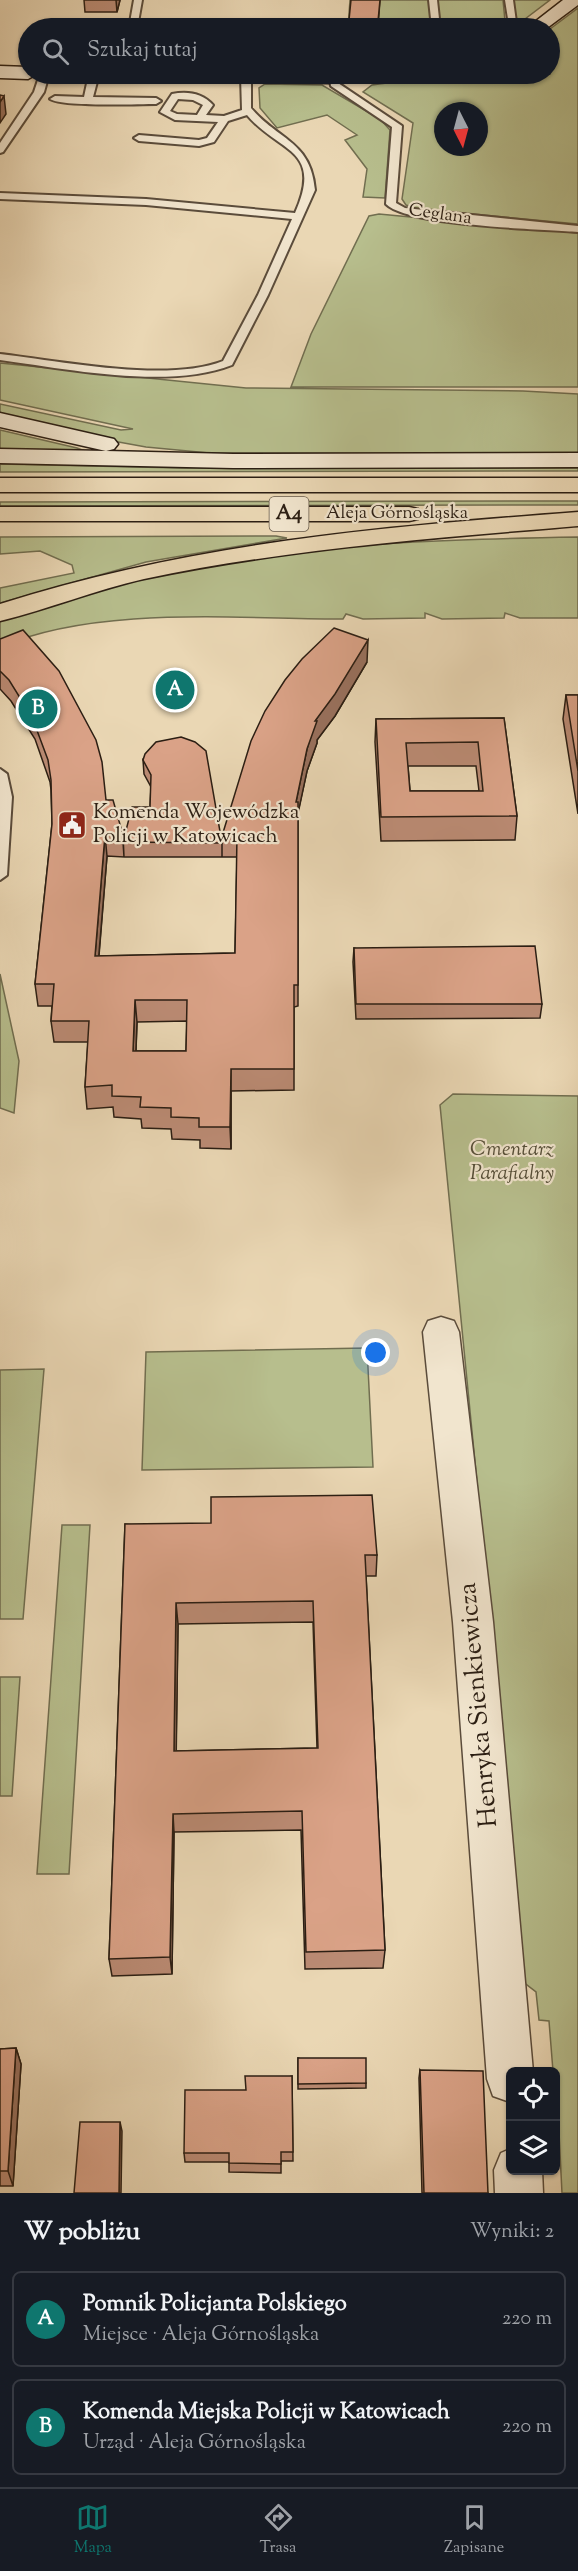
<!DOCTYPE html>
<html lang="pl">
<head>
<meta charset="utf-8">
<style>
	:root { --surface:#171b24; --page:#242831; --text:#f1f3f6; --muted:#9ea1a6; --line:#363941; --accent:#0f766e }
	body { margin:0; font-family:"Sorts Mill Goudy",serif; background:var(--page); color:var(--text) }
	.controls { position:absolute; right:18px; bottom:18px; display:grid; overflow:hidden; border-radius:9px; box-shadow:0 2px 4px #0004 }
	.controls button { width:54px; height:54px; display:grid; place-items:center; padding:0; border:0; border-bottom:2px solid var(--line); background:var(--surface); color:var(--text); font:30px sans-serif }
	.compass { position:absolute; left:434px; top:102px; width:54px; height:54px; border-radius:50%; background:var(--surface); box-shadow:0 2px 4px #0004; rotate:174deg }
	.you { position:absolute; left:376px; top:1353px; width:21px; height:21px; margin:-15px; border:4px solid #fff; border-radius:50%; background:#1a73e8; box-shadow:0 0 0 9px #1a73e833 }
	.badge { display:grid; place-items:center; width:39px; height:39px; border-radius:50%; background:var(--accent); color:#fff; font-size:20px; font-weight:700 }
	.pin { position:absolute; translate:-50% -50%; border:3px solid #fff; box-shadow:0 2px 6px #0006 }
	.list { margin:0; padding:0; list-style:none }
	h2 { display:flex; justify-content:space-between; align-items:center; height:78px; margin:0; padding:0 24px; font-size:26px }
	h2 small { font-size:20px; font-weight:400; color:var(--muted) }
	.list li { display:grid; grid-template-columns:39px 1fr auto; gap:18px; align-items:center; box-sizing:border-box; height:96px; margin:0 12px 12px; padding:0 12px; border:2px solid var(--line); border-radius:9px }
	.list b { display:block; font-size:22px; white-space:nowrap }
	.list p { margin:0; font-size:20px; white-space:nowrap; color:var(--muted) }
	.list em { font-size:20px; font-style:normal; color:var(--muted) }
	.icon { flex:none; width:33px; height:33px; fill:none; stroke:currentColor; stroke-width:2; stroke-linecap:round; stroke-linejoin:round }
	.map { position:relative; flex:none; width:578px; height:2193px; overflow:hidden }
	.search { position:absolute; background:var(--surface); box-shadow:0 2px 4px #0004; left:18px; right:18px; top:18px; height:66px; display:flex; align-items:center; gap:15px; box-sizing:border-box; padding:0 21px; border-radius:33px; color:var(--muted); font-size:22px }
	.sheet { height:294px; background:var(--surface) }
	nav { display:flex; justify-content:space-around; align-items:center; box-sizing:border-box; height:84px; border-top:2px solid var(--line); background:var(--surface); font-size:16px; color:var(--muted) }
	nav a { display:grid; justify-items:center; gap:3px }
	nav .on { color:var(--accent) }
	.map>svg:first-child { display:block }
</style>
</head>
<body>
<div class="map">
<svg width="578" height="2193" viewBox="0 0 578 2193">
	<rect width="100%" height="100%" fill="#ead7b4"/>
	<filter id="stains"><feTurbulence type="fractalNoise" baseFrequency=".00333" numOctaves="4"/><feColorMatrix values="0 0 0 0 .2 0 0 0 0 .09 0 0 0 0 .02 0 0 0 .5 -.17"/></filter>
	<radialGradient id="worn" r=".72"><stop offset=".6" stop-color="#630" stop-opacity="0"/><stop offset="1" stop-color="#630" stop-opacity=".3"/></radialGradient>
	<path fill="#b7be8d" stroke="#716e50" stroke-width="1.5" fill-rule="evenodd" d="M350,0H503L505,21L487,24L481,28H348Z
		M512,0H550L521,22L514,21Z
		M578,8V224L419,209L406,205L402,199L413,123L363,92L372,85L453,74H550V29ZM443,111H479V147H443Z
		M265,84L322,85L380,119L390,130L385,198L363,197L367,169L345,140L357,135L327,115L277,128L260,108L259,88Z
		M379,214L578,233V387H291L311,334L369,216Z
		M0,363L246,388L523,391L578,394V453H209L146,447L91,437L0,414V404L121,430L133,429L0,400Z
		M0,430L77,448L85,451L0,450Z
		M0,464L182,468H578V471L0,472Z
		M578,501V505L0,506V502Z
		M276,536L287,538L146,562L0,603V588L74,573L72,565L40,551L0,554V537Z
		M578,537V618H520L505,613L504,618L442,619L425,613V618L363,619L346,614L343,619C237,619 98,605 0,647V619C80,595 160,571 242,559C354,542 466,539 578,537Z
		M0,974L19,1061L14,1113L0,1108Z
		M453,1094L578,1096V2193H562L556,2072L553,2071L549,2021L539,2020L536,1992L522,1981L506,1778L440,1105Z
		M367,1348L373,1467L142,1470L146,1352Z
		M44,1369L23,1619H0V1370Z
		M62,1525H90L69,1874H37Z
		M0,1677H20L12,1796H0Z"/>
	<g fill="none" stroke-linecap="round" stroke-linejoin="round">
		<g stroke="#5b4c3b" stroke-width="4">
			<path id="lane" d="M134,0H142L137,28H129Z
				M429,0H437L440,28H432Z
				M505,0H513L516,22L528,28L509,25Z
				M265,25H285L289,28H261Z
				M40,74H49L44,92L3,152L0,153V143L34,92Z
				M89,74H99L93,97L156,98L161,101L156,104C138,104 61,107 50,99L55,96L84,97Z
				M245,74L251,76V108C278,140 311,141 315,190L268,295L232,365C169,390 67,369 0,360V354C61,361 167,383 223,361L258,295L292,219L146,205L0,199V193L146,199L295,213C324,148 279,153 247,115L228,121L214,142L199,146L139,141L134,138L139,135L199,140L207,138L218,122L175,120L160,112L172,94C187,91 202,93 213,105L206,115L224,116L242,110L241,76ZM178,99L193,100L203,105L197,115L177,114L170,111Z
				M329,75H335L338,83L402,126L396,203L405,208L578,226V232C542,229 407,226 386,204L392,127L331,86Z
				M0,769L7,774L12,797L7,875L0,880Z"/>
		</g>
		<g stroke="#5b4c3b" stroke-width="3">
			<path id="street" d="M441,1317L454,1321L459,1332L493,1622L533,2072H510V2102L493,2096L487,2079L453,1622L423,1332L428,1321Z
				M510,2149V2170H542L543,2193H495L494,2170L501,2153Z"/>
		</g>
		<g stroke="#2b1e13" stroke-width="3">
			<path id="secondary" d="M563,0H578V5L547,28H527Z
				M0,66L28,67V74H37L28,79L0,78Z
				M47,74H422L413,80L332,83L56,80Z
				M0,413L114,439L118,444L114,449L106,451L233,454L578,453V467L233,468L0,463V449L106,451L0,427Z"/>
		</g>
		<g stroke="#2b1e13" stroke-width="3">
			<path id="highway" d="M0,478H578V492H0Z
				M0,507H409L418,509L421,514L418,519L409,521H0Z
				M578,512V526C433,538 287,549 144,579C95,590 49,609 0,621V604C191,543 379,527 578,512Z"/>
		</g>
		<use href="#lane" fill="#f1e5ce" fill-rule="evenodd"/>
		<use href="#street" fill="#f1e5ce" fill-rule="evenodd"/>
		<use href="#secondary" fill="#f1e5ce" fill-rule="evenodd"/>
		<use href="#highway" fill="#ead7b4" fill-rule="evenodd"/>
	</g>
	<path fill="#bb8b74" stroke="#2b1e13" stroke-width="1.5" fill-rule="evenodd" d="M84,0H120L117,12H85Z
		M351,0H380L378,27H349Z
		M0,639L106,800L123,835L124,857L107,856L99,956L235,953L237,857H222V836L367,662L335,716L317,740V743L307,771L298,812V1006L294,1007V1090L231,1091V1149L200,1148V1140L172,1139L171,1129L142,1128L141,1119L114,1117L113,1107L87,1109L85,1087L88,1042H54L51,1021L52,1006H38L35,984L52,824L51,790L50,782L35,739L11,701L0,689ZM187,1021L186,1051H136L137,1022Z
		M566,695H578V814L563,719Z
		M504,718L517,816L515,840L381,841L375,742L376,719ZM408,766H476L479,791H410Z
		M143,760L222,843V857H124L123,842L150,807L151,787L144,774Z
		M354,948L542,1004L540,1018L356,1019L353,962Z
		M125,1524L377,1555L376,1576H366L385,1950L383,1968L305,1969L301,1830L174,1832L172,1974L112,1976L109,1959ZM313,1622L317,1748L176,1751L178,1624Z
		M16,2048L21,2064L13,2186H0V2049Z
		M298,2058L366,2083V2088L298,2089Z
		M420,2070L488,2193H422L419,2078Z
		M292,2076L293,2161H281V2173L229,2172V2162H185L184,2153L246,2090Z"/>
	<path fill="#99715e" stroke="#2b1e13" stroke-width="1.5" d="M116,0H120L117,12Z
		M4,96L6,114L0,123V102Z
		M368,640L367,662L335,716L317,740V743L307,771L296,823V802L307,749L315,721Z
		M105,835L107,856L97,977L95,956Z
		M135,1000L137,1022L135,1073L133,1051Z
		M231,1069V1149L230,1127Z
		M176,1603L178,1624L176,1770L174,1751Z
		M173,1814L174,1832L172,1974L170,1957Z
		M16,2048L21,2064L13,2186L8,2171Z
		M120,2122L122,2131L121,2193H119Z"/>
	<path fill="#daa287" stroke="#2b1e13" stroke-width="1.5" fill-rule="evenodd" d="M351,0H380L378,21L349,20Z
		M271,19L326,21L325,28H269Z
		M0,95L4,96L0,102Z
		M334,628L368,640L335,694L315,721H317L307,749L296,802H298V985H294V1069H231L230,1127H199V1118L171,1117V1108L140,1107L141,1097L112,1096V1085L85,1087L89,1021H51L54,984H35L52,824L51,780L48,760L32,717L9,680L0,671V639L23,630L59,671L96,740L102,762L106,800H113L123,835H105L95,956L235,953L237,836H222L251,741L265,711L285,680L302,659ZM135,1000H187L186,1051H133Z
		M566,695H578V771Z
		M504,718L517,816L381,817L376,719ZM478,742L483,791H410L406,743Z
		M181,737L195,742L206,751L222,843L123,842L132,807H150L151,775L143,760L145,754L156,742Z
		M535,946L542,1004H356L354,948Z
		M372,1495L377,1555H365L385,1950L306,1952L302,1811L173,1814L170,1957L109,1959L125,1524L211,1523V1497ZM313,1601L318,1748L174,1751L176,1603Z
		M16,2048L8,2171H0V2049Z
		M298,2058H366V2083L298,2084Z
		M420,2070L483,2071L488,2193H424Z
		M245,2076H292L293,2152H281V2164L229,2163V2153H184L185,2090H246Z
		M80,2122H120L119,2193H74Z"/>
	<defs>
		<g id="civic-square" transform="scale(1.5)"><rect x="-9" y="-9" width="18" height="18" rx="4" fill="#8f2418" stroke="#f1e5ce"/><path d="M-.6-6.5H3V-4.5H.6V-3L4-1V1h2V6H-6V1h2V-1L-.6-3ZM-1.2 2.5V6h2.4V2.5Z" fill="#fff"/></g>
	</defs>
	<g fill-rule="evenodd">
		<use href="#civic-square" x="72" y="825"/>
	</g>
	<g text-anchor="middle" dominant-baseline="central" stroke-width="4.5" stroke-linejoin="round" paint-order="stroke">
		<g font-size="18" fill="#2b1e13" stroke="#f1e5ce">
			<text transform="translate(440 215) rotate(8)">Ceglana</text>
			<text x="397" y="514">Aleja Górnośląska</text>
		</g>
		<rect fill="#f1e5ce" stroke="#665a4b" stroke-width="1.5" x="269.5" y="497" width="39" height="34" rx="4.5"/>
		<g font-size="20" font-weight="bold" fill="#2b1e13">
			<text x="289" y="514">A4</text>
		</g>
		<g font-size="21" fill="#2b1e13" stroke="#f1e5ce" text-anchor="start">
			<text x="93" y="813">Komenda Wojewódzka<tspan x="93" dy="24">Policji w Katowicach</tspan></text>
		</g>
		<g font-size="21" font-style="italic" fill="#554e38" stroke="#f1e5ce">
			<text x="512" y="1150">Cmentarz<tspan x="512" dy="24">Parafialny</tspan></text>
		</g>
		<g font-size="26" fill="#2b1e13" stroke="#f1e5ce">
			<text transform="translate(479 1705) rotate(-95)">Henryka Sienkiewicza</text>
		</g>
	</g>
	<rect width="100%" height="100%" filter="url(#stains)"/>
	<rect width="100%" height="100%" fill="url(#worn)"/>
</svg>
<div class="controls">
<button><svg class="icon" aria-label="locate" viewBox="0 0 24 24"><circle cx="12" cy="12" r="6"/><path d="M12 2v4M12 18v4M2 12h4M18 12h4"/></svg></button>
<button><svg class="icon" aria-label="layers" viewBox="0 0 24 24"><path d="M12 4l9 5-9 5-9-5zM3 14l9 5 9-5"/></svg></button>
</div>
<svg class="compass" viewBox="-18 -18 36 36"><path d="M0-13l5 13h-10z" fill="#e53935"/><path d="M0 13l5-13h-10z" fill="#9ea1a6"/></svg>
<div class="you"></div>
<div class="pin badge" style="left:175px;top:690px">A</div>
<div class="pin badge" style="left:38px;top:709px">B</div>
<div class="search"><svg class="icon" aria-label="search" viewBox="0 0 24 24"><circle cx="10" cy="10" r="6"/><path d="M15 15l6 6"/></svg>Szukaj tutaj</div>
</div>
<section class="sheet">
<h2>W pobliżu<small>Wyniki: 2</small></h2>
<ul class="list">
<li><span class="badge">A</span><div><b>Pomnik Policjanta Polskiego</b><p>Miejsce · Aleja Górnośląska</p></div><em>220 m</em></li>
<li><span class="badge">B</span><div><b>Komenda Miejska Policji w Katowicach</b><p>Urząd · Aleja Górnośląska</p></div><em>220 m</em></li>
</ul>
</section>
<nav>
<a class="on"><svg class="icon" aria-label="map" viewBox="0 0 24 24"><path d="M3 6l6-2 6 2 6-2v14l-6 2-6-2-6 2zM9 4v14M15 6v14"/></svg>Mapa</a>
<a><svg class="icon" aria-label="directions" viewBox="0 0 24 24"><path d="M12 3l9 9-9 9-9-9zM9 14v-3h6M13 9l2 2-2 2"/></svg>Trasa</a>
<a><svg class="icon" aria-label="saved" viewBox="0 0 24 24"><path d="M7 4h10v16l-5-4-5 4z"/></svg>Zapisane</a>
</nav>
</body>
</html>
